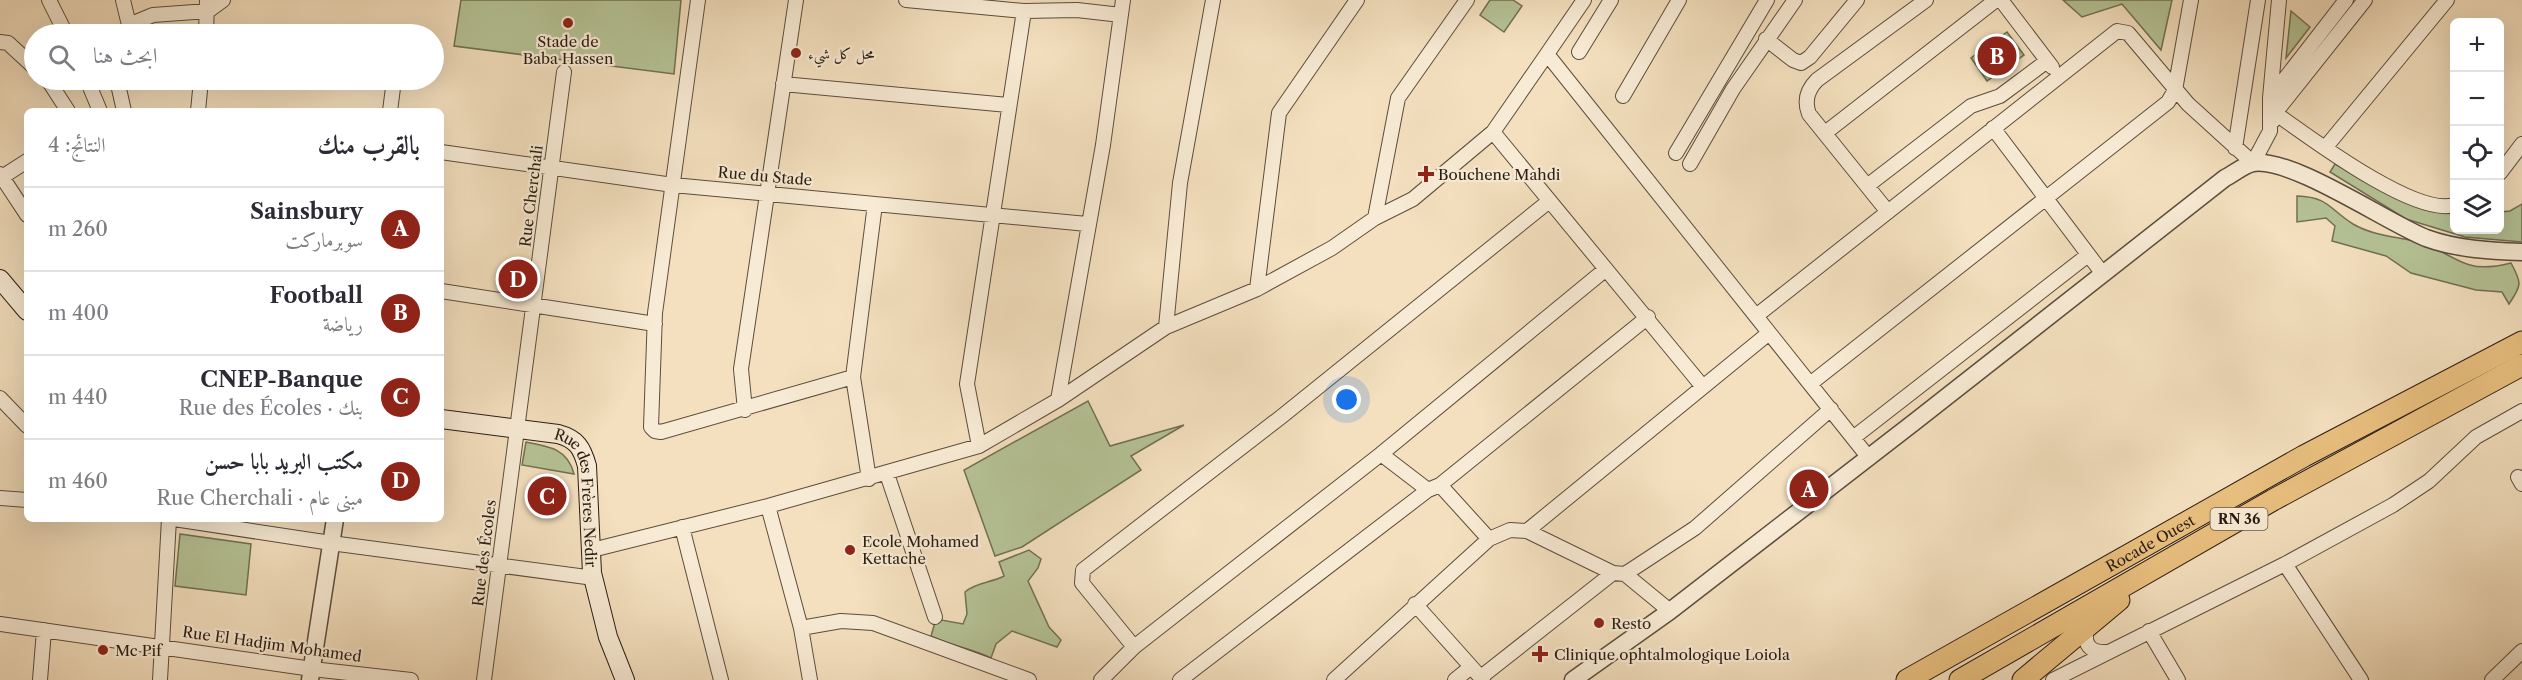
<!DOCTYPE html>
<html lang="ar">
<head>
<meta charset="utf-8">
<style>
	:root { --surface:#fff; --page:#f2f2f3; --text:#2b2b33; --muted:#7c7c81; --line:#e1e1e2; --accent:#8f2418 }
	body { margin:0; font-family:"Libre Caslon Text",Amiri,serif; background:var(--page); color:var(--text); direction:rtl }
	.controls { position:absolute; right:18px; top:18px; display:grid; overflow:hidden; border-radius:9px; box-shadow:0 6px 24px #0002 }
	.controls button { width:54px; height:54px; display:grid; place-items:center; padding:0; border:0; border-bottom:2px solid var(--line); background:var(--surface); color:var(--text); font:30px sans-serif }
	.you { position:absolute; left:1347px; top:400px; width:21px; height:21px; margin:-15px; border:4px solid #fff; border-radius:50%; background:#1a73e8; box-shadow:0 0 0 9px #1a73e833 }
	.badge { display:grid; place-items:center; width:39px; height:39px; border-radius:50%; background:var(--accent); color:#fff; font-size:20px; font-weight:700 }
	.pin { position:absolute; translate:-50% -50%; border:3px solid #fff; box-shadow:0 2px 6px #0006 }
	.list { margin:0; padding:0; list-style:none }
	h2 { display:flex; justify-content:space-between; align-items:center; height:78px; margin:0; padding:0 24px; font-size:26px }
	h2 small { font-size:20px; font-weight:400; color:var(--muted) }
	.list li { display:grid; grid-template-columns:39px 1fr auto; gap:18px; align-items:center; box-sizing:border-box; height:84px; padding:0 24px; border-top:2px solid var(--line) }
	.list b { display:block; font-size:22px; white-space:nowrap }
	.list p { margin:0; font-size:20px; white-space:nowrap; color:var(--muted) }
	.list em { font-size:20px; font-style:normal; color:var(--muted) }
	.icon { flex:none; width:33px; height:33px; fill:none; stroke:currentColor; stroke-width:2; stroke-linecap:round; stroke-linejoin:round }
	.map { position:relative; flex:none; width:2522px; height:680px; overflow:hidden; direction:ltr }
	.search { position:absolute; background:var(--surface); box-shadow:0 6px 24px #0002; left:24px; top:24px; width:420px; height:66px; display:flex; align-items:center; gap:15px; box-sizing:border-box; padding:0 21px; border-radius:33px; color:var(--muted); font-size:22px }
	.panel { position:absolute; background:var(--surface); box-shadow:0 6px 24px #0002; left:24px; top:108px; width:420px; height:414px; border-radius:9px; direction:rtl }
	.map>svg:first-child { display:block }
</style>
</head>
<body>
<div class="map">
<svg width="2522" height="680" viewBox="0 0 2522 680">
	<rect width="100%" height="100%" fill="#f4e0bf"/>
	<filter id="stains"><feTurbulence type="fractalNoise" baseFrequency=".00333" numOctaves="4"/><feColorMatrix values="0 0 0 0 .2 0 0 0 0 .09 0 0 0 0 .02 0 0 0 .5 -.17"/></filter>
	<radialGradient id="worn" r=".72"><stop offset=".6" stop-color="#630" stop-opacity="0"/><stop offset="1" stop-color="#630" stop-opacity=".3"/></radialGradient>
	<path fill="#b5c396" stroke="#707054" stroke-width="1.5" d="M461,0H681L674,74L454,46Z
		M1490,0H1513L1522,6L1504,32L1480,15Z
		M2063,0H2172L2161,50L2122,4L2082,17Z
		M2291,11L2310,27L2286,58Z
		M2007,32L2024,55L1987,81L1971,58Z
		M2335,164C2369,182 2415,212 2454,213V230H2500V212L2510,211L2522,204V242L2465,237L2406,219L2330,172Z
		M2297,196C2329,197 2329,209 2353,224C2377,238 2403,236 2428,245C2442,251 2456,261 2470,265C2483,269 2499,266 2511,263C2522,283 2522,285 2509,304L2502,292L2476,290L2411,273L2386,256L2332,241L2335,226L2326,218L2297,222Z
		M1088,401L1110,446L1184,425L1131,456L1141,470L1022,547L995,556L964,470Z
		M526,442C549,446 568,449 574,474L522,465Z
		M180,534L251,544L246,595L175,586Z
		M1029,550L1041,559L1038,568L1028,581L1049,627L1061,640L1057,647L1012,631L996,644L991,658C971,648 951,646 931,636L936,619L963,624L967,614L965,592C976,582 991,583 1004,576L999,562Z"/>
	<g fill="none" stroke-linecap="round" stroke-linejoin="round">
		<g stroke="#5c4d3c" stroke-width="16">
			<path id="minor" d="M49,0L66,34
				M123,0L129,25L127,34
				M698,0L655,313L651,427L655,431L661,432L853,377
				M906,0L1024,11L1077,10L1121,15
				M1584,0L1547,54L1869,458
				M2001,0L2052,67
				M208,11L223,0
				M129,25L153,15L208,11
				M206,34L207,0
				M1766,39L1793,60L1801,63L1810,57L1857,0
				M0,42L8,43L34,67
				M1579,52L1611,0
				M48,80L68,111
				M87,80L100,111
				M117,80L124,111
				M783,84L1008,105
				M1623,96L1679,0
				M2270,98L2346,0
				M198,111L201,80
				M390,111L394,80
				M2275,113C2309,137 2415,217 2454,205
				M2273,121L2275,113L2365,0
				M1993,128L2103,274
				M1493,132L1703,387
				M1825,133L1996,0
				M2235,148L2258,0
				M2325,148L2447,0
				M441,152L673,185L1087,224
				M1676,153L1767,0
				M1690,164L1733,89L1795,0
				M2500,173L2522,144
				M0,174L27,215
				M2,177L27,161
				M1867,186L1971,106L2000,96L2047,61
				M1888,212L1809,114C1804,101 1807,90 1817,80L1926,0
				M1375,218L1398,98L1467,0
				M1257,289L1279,113L1357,0
				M441,291L655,324
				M1756,316L2117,31L2128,33L2188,104L2253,163L2270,131V98L2279,0
				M1166,327L1180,183L1213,0
				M1810,384L2168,102L2175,90L2191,0
				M0,398L27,426
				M1058,400L1103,145L1123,0
				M745,410L741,369L796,0
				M1853,438L2088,255
				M979,446L967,384L1024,11
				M1381,454L1428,490
				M887,474L935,617
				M2518,477L2522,484
				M869,479L853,377L875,204
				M1440,485L1489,539
				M0,498L27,500
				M768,506L801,628L810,680
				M174,519L331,543L594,578
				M682,527L721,680
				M1527,531L1769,333
				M592,550L768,506L979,446L1058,400L1166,327L1257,289L1332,248L1375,218L1413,199L1493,132L1547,54
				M2285,564L2361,680
				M1625,574L1695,528L1831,409
				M1415,604L1483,680
				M0,624L312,669L411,680
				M801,628L841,621L873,623L1029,680
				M2087,628C2083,644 2090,653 2106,652
				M2149,631L2178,680
				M1134,647L1082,583L1083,570L1281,417L1548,202
				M1481,677L1613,573
				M40,680L44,630
				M160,680L169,519
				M484,680L564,72
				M1101,680L1134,647L1381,454L1606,269
				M1180,680L1428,490L1440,485L1648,317
				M1334,680L1489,539L1510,530L1527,531L1613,573L1625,574L1670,611
				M1455,680L1471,667
				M2053,680L2285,564L2393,505L2429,481L2476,437L2522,411
				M2492,680L2522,651"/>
		</g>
		<g stroke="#5c4d3c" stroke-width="19">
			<path id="tertiary" d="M310,680L335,519
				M1573,680L1670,611L1917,420L2225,178C2233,174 2244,165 2253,163C2292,157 2386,222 2426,238C2456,249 2490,251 2522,252"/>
		</g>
		<g stroke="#2a1c11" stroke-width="20">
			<g id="secondary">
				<path d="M0,279L27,311"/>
				<path id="s1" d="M441,419L558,434C577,439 582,448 587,466L592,573L608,637L625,680"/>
			</g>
		</g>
		<g stroke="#2a1c11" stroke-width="23">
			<g id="trunk">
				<path id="s2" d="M1907,680L2304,456L2522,342"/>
				<path d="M1960,680L2273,500L2522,365"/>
				<path d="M2023,680L2119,600"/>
			</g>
		</g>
		<use href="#minor" stroke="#f8ebd5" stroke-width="14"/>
		<use href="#tertiary" stroke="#f8ebd5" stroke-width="16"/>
		<use href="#secondary" stroke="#f8ebd5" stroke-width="18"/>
		<use href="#trunk" stroke="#eac080" stroke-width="21"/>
	</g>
	<g fill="#8f2418" stroke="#f8ebd5" stroke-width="2">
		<circle cx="568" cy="23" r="6"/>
		<circle cx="796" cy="53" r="6"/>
		<path d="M1423 165h6v6h6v6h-6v6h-6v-6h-6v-6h6z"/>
		<circle cx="850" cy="550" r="6"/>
		<circle cx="1599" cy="623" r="6"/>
		<circle cx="103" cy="650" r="6"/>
		<path d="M1537 645h6v6h6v6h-6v6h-6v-6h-6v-6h6z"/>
	</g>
	<g text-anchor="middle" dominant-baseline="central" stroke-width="4.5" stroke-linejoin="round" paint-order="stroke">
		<rect fill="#f8ebd5" stroke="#685a4c" stroke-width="1.5" x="2210.5" y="508" width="57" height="22" rx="4.5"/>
		<g font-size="14" font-weight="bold" fill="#2a1c11">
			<text x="2239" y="519">RN 36</text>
		</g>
		<g font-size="15" fill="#2a1c11" stroke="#f8ebd5" text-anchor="start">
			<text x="568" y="41" text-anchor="middle">Stade de<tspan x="568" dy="17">Baba Hassen</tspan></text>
			<text x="808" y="53">محل كل شيء</text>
			<text x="1438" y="174">Bouchene Mahdi</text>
			<text x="862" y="541">Ecole Mohamed<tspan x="862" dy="17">Kettache</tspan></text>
			<text x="1611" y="623">Resto</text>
			<text x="115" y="650">Mc Pif</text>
			<text x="1554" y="654">Clinique ophtalmologique Loiola</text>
		</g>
		<g font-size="15" fill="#2a1c11" stroke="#f8ebd5">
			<text transform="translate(765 176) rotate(5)">Rue du Stade</text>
			<text transform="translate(531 196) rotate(-83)">Rue Cherchali</text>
			<text stroke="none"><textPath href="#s1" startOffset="190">Rue des Frères Nedir</textPath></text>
			<text stroke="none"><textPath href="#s2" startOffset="279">Rocade Ouest</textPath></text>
			<text transform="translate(484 553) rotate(-83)">Rue des Écoles</text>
			<text transform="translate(272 644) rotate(8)">Rue El Hadjim Mohamed</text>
		</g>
	</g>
	<rect width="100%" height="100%" filter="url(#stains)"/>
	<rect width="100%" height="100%" fill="url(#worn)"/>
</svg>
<div class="controls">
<button>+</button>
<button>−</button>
<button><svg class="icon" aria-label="locate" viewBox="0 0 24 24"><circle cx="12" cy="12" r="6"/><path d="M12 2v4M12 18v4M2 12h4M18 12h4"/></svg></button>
<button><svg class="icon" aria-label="layers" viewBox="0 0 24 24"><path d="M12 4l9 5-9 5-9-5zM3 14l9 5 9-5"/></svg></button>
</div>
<div class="you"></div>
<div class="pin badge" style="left:1809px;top:489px">A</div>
<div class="pin badge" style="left:1997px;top:56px">B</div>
<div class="pin badge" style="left:547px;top:496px">C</div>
<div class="pin badge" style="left:518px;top:279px">D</div>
<div class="search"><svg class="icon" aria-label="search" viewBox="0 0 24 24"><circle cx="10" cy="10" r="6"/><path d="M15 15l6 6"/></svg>ابحث هنا</div>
<section class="panel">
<h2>بالقرب منك<small>النتائج: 4</small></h2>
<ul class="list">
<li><span class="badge">A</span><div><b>Sainsbury</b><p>سوبرماركت</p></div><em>260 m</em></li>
<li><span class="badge">B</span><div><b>Football</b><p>رياضة</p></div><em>400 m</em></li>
<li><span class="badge">C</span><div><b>CNEP-Banque</b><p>بنك · Rue des Écoles</p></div><em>440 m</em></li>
<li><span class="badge">D</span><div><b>مكتب البريد بابا حسن</b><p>مبنى عام · Rue Cherchali</p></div><em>460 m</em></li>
</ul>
</section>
</div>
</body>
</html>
